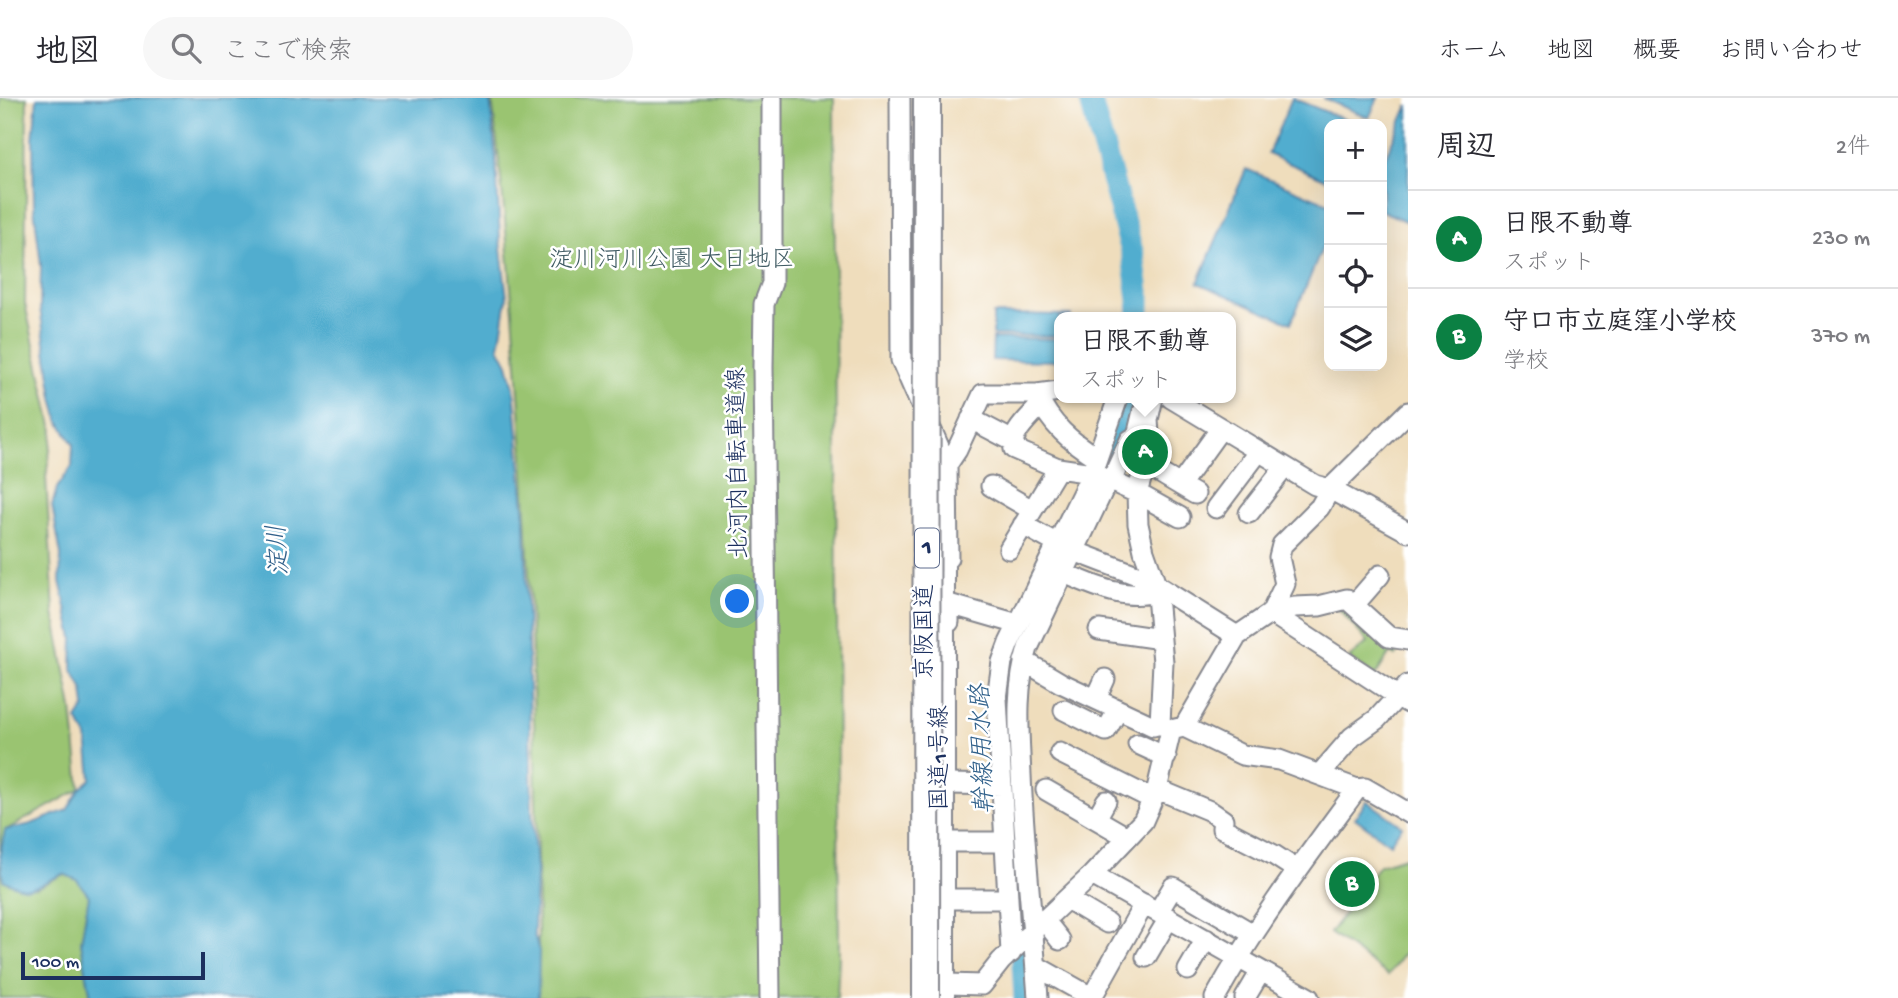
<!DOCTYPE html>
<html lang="ja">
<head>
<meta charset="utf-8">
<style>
	:root { --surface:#fff; --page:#f7f7f7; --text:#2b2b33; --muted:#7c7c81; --line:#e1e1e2; --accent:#0b8043 }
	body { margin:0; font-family:"Gochi Hand","Klee One",sans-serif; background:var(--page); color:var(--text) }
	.controls { position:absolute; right:21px; top:21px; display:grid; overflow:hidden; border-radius:14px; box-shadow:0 7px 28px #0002 }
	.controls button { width:63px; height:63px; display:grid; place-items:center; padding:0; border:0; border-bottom:2px solid var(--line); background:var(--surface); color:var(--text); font:35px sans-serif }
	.scale { position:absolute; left:21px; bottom:18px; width:184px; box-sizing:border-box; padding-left:7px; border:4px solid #1b2f5e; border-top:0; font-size:19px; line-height:24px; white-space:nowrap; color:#1b2f5e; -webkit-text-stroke:5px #fff; paint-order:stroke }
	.you { position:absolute; left:738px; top:504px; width:24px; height:24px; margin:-18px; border:5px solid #fff; border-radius:50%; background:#1a73e8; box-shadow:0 0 0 10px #1a73e833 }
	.badge { display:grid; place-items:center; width:46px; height:46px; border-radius:50%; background:var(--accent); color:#fff; font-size:23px; font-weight:700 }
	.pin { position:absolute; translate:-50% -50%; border:4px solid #fff; box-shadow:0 2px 7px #0006 }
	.popup { position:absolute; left:1054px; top:214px; width:182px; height:91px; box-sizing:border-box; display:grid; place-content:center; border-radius:14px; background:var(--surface); filter:drop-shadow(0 2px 5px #0005); font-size:23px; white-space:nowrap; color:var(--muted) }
	.popup b { font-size:26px; color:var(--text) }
	.popup::after { content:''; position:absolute; left:50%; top:100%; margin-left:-14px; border:14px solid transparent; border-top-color:var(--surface) }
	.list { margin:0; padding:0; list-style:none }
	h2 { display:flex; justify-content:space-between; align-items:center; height:91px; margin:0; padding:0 28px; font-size:30px }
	h2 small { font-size:23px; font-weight:400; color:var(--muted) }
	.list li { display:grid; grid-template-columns:46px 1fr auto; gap:21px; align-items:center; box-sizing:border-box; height:98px; padding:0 28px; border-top:2px solid var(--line) }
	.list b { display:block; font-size:26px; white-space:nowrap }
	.list p { margin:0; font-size:23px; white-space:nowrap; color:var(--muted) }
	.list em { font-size:23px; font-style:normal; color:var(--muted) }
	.icon { flex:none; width:38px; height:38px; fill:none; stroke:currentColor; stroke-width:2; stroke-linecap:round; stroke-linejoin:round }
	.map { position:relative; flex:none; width:1408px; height:900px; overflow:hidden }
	header { display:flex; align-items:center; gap:42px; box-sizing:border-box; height:98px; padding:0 35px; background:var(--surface); border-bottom:2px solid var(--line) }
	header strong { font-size:33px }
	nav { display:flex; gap:38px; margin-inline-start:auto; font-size:24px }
	.search { width:490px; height:63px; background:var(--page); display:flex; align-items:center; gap:18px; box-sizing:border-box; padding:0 24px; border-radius:38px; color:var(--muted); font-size:26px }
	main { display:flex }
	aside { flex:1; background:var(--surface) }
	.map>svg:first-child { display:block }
</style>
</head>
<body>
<header>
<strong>地図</strong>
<div class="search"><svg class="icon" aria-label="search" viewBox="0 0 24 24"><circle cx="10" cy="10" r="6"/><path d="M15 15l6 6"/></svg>ここで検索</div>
<nav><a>ホーム</a><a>地図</a><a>概要</a><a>お問い合わせ</a></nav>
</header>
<main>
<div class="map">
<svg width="1408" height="900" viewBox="0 0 1408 900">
	<rect width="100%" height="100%" fill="#fff"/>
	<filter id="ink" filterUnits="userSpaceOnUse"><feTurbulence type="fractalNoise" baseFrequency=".0143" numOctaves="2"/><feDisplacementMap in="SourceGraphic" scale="14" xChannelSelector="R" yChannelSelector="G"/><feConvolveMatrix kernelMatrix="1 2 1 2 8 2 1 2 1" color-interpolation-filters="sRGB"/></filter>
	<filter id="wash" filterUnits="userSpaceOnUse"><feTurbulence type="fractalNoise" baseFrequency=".00686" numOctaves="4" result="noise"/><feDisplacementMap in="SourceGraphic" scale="28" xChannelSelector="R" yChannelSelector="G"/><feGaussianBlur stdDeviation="1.57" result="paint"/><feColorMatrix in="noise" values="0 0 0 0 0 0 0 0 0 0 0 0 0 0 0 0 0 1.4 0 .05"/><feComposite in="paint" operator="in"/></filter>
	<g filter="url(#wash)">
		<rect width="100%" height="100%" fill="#efddbc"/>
		<path fill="#9ac471" stroke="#5a7a68" stroke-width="2" d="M0,0H27L25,206L53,332L46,379L54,515L72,611L80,691L6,732L0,756Z
			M492,0H834L839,860L837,900H538C539,796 536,692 533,587C527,391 515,195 492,0Z
			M1349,505L1399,553L1395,558L1390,555L1375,578L1349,560L1368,544L1336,508Z
			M1405,759L1408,762V850L1388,877L1330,835L1379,767Z
			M0,766L3,782L36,790L64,776L77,782L89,798L81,844L91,900H0Z"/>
		<path fill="#51adcf" stroke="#366e96" stroke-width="2" d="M37,0H490L496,60L500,142L507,200L499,249L508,266L514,290L525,422L532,713L536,772L534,836L539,853L538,900H91L81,844L89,798L77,782L64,776C35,786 35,799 3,782L0,756L5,732L31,726L67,712L80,691L91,681L87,639L77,622L85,609L83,592L72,570L73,540L60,483L61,457L52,408L57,390L72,368L73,346L59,323L53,300L40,210L41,168L34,110L33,41Z
			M1292,0L1356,26H1329V83L1268,56Z
			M1323,0H1378L1369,20Z
			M1408,7V124L1382,113V67Z
			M1246,71L1329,106V134L1291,225L1198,185Z
			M993,216L1071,217V219H1059V238L993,237Z
			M993,240L1059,241V263L992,262Z
			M1367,703L1402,728L1390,746L1355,720Z"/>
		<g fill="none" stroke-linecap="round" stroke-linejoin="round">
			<path stroke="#51adcf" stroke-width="23" d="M1090,0L1133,157L1139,201V219
				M1109,366L1127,325L1132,300
				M1011,641C1008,594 1008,571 1029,528
				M1016,745L1025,900"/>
		</g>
	</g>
	<g filter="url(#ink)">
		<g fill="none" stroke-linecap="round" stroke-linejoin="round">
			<g stroke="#85868d" stroke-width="23">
				<path id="minor" d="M900,0L901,262L947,367L948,460
					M1037,297C1051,327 1070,343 1097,360
					M1153,300L1148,322L1150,350L1137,395L1138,426L1144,453L1156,487L1163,564L1160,626L1171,632L1184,629L1237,538L1271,515L1295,509L1319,508L1347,501L1389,539L1408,542
					M1171,300L1315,387L1330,391L1408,434
					M1041,306C1031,319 1010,334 1014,351L1058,370
					M971,321L1013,343
					M1145,366L1195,396
					M947,367L957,352L983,296H1037L1059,293
					M1111,383L1130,342L1137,338L1143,313
					M1180,387L1221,330
					M991,388L1032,412
					M1216,410L1259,353
					M1249,415L1285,369
					M1023,427L1065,450
					M1009,451L1058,370L1092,375L1101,379
					M1074,453L1155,484
					M1064,475C1092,487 1127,504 1157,493
					M1156,487L1237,538
					M1354,507L1380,477
					M1271,515L1285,486L1279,459L1282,447L1320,409L1330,391L1408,314
					M1271,515L1408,605
					M949,524V506L1018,526
					M1099,532L1161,541
					M1024,563L1061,585L1153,628L1160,626
					M1096,601L1105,581
					M1064,612L1106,633L1118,612
					M1184,629L1242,657L1279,662L1357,691
					M1138,646L1166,659
					M1060,655L1152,701
					M1320,676L1352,639L1377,621L1408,587
					M949,686L1002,687
					M1157,691L1210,713L1223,722L1222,730L1274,757L1297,772
					M1046,692L1127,739
					M1096,721L1106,703
					M949,744H1005
					M1092,777L1309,900
					M950,801H1008
					M1067,801L1107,825
					M1158,814L1173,789L1253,836
					M1045,823L1060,842
					M1011,855L997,600L1002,564L1009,545L1092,375L1118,300
					M1146,859L1169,820
					M1036,868L1093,900
					M1188,872L1206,841
					M948,886L982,887L1001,863L1092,777L1143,723L1157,691L1171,632
					M1092,899L1144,806
					M770,900L763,269L764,206L772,185V0
					M1038,900C1033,826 1024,751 1021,677C1019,633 1015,592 1028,550L1108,382L1137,395L1180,419
					M1215,900C1256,826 1307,759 1357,691L1365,690L1408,715
					M1245,900L1261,873"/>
			</g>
			<g stroke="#85868d" stroke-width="30">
				<path id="highway" d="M941,900V446"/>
			</g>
			<use href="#minor" stroke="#fff" stroke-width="19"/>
			<use href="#highway" stroke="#fff" stroke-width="26"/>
			<g stroke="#85868d" stroke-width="30" stroke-linecap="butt">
				<path id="highway-bridge" d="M926,900L927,0"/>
			</g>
			<use href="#highway-bridge" stroke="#fff" stroke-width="26"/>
		</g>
	</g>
	<g text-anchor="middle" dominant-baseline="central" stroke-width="5" stroke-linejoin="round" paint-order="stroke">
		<rect fill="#fff" stroke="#5f6d8e" stroke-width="2" x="915" y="430.5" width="24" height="39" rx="5"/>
		<g font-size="23" font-weight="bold" fill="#1b2f5e">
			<text x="927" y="450">1</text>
		</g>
		<g font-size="24" fill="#415c64" stroke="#fff">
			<text x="672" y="163">淀川河川公園 大日地区</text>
		</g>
		<g font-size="24" fill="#1b2f5e" stroke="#fff">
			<text transform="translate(740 365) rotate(-91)">北河内自転車道線</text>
			<text transform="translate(926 534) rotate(-90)">京阪国道</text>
			<text transform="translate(941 660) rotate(-90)">国道1号線</text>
		</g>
		<g font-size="26" font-style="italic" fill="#31618b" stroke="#fff">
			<text transform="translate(281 452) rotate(-94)">淀川</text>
			<text transform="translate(985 651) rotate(-92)">幹線用水路</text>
		</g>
	</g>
</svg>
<div class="controls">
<button>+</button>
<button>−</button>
<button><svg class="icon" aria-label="locate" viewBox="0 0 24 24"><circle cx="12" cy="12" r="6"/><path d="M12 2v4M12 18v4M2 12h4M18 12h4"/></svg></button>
<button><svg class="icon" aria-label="layers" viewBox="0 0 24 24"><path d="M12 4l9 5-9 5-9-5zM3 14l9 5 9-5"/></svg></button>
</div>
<div class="scale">100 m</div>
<div class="you"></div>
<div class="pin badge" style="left:1145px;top:354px">A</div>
<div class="popup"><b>日限不動尊</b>スポット</div>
<div class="pin badge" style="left:1352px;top:786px">B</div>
</div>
<aside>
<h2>周辺<small>2件</small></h2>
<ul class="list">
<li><span class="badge">A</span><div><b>日限不動尊</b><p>スポット</p></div><em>230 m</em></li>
<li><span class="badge">B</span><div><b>守口市立庭窪小学校</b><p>学校</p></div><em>370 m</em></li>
</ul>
</aside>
</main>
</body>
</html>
